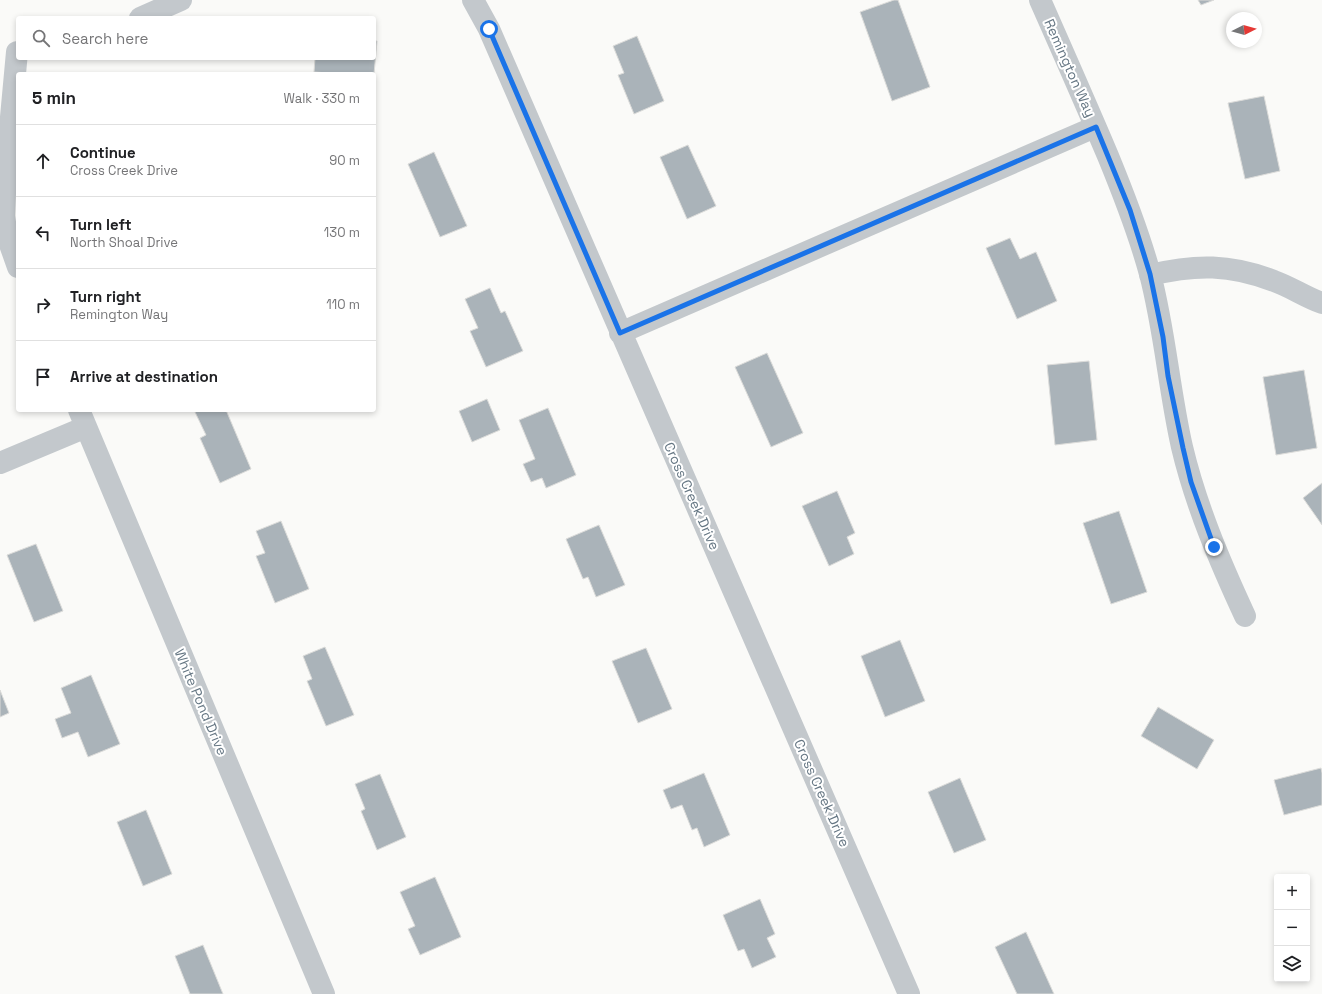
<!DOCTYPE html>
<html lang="en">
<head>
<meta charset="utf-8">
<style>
	:root { --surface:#fff; --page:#f6f6f6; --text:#202124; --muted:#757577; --line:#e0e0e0 }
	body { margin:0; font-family:"Space Grotesk",sans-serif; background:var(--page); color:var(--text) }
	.controls { position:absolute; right:12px; bottom:12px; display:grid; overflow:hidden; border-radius:4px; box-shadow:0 2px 6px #0003 }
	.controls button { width:36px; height:36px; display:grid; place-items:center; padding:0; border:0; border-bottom:1px solid var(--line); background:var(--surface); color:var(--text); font:20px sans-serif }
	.compass { position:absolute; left:1226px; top:12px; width:36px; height:36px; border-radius:50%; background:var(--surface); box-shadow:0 2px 6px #0003; rotate:84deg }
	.stop { position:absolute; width:12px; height:12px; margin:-9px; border:3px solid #1a73e8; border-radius:50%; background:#fff }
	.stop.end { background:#1a73e8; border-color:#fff; box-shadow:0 1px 4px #0008 }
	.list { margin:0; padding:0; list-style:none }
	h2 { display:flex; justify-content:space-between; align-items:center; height:52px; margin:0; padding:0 16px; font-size:17px }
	h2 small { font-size:13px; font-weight:400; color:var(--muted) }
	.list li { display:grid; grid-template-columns:26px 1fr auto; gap:12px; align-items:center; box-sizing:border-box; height:72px; padding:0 16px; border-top:1px solid var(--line) }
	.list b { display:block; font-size:15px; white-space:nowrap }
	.list p { margin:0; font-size:13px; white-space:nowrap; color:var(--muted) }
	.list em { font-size:13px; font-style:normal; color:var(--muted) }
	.icon { flex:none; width:22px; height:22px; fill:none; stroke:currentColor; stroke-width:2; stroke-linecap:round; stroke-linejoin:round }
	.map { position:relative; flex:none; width:1322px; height:994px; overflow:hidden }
	.search { position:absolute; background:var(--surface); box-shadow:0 2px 6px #0003; left:16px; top:16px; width:360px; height:44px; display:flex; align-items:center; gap:10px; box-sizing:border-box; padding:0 14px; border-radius:4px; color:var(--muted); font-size:15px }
	.panel { position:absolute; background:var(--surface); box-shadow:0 2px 6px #0003; left:16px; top:72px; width:360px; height:340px; border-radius:4px }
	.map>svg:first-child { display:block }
</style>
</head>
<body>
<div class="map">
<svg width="1322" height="994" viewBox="0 0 1322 994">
	<rect width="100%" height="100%" fill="#fafaf8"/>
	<path fill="#aab3b9" stroke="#dcdcda" d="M894,0H898L930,87L892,101L860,12Z
		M1198,0H1214L1201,5Z
		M637,36L664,101L634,114L618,75L624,73L613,46Z
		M374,41H377L374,74H344L314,72L315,58H374Z
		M1264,96L1280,171L1245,179L1228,103Z
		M688,145L716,206L687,219L660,157Z
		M434,152L467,226L440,237L408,164Z
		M1010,238L1020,259L1036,252L1057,301L1017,319L986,248Z
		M490,288L501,313L505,311L523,351L486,367L470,331L478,328L465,299Z
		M767,353L803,433L771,447L735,367Z
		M1089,361L1097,440L1055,445L1047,365Z
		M1304,370L1317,448L1276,455L1263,377Z
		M487,399L500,430L472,442L459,411Z
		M548,408L576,475L546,488L542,478L531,482L523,464L535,459L519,420Z
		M194,410H226L251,469L220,483L200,438L206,435Z
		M1322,483V525L1303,498Z
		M837,491L855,533L847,537L854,554L829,566L802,506Z
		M1119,511L1147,592L1111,604L1083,523Z
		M281,521L309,589L275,603L256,556L265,553L256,531Z
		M599,525L625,585L596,597L588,577L583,579L566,539Z
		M36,544L63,611L34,622L7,555Z
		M900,640L925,701L885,717L861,656Z
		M325,647L354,715L326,726L307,681L312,679L303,656Z
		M646,648L672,709L638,723L612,661Z
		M91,675L120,744L88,757L78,732L62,738L55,719L71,713L61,688Z
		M0,690L9,713L0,717Z
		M1158,707L1214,740L1197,769L1141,736Z
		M1321,768L1322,773V805L1284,815L1274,780Z
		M704,773L730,835L704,847L697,828L692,830L682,805L671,809L663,790Z
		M380,774L406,837L377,850L361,811L365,809L355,784Z
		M960,778L986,840L954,853L928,792Z
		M146,810L172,874L143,886L117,822Z
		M435,877L461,937L420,955L408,929L415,926L400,892Z
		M760,899L775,934L767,938L776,957L752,968L744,949L738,951L723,915Z
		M1026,932L1054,994H1017L995,947Z
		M203,945L223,994H190L175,956Z"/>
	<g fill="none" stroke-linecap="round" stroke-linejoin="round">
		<path stroke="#c3c8cc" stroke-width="22" d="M473,0L489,29C628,351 770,672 909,994
			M1040,0C1063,52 1086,104 1108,156C1124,195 1139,233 1150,274C1165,331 1169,390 1182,447C1196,506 1220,562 1245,616
			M140,18L181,0
			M17,52L6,171L4,216L7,236L18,267
			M1150,275C1196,264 1230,264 1274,281C1291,287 1305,297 1322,303
			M620,333L1095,127
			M79,410L324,994
			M0,463L86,427"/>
	</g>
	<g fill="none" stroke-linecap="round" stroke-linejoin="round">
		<path stroke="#1a73e8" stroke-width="5" d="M489,29L620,333L1096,127L1130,210L1150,274L1163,337L1168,376L1183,448L1191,482L1214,547"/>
	</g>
	<g text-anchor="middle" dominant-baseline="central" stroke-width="4" stroke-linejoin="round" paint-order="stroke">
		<g font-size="14" fill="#657683" stroke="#fff">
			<text transform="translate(1070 68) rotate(66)">Remington Way</text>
			<text transform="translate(692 496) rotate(66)">Cross Creek Drive</text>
			<text transform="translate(201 702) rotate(67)">White Pond Drive</text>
			<text transform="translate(822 793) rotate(66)">Cross Creek Drive</text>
		</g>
	</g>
</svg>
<div class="controls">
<button>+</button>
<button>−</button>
<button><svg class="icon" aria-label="layers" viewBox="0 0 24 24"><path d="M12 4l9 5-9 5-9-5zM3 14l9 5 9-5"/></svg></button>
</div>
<svg class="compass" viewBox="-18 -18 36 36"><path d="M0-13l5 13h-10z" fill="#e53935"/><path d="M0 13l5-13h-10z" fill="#757577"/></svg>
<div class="stop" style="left:489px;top:29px"></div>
<div class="stop end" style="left:1214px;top:547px"></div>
<div class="search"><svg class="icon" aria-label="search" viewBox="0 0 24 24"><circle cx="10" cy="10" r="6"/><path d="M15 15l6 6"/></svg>Search here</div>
<section class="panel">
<h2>5 min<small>Walk · 330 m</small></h2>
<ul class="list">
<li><svg class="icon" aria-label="ahead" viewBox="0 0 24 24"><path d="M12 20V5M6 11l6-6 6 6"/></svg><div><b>Continue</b><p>Cross Creek Drive</p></div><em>90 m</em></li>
<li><svg class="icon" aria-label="left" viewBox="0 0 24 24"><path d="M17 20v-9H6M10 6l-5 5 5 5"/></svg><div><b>Turn left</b><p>North Shoal Drive</p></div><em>130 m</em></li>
<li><svg class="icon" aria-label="right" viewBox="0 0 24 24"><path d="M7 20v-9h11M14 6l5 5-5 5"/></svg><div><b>Turn right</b><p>Remington Way</p></div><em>110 m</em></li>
<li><svg class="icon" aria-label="arrive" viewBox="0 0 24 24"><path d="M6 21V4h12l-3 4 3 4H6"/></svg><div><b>Arrive at destination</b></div></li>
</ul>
</section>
</div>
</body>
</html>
